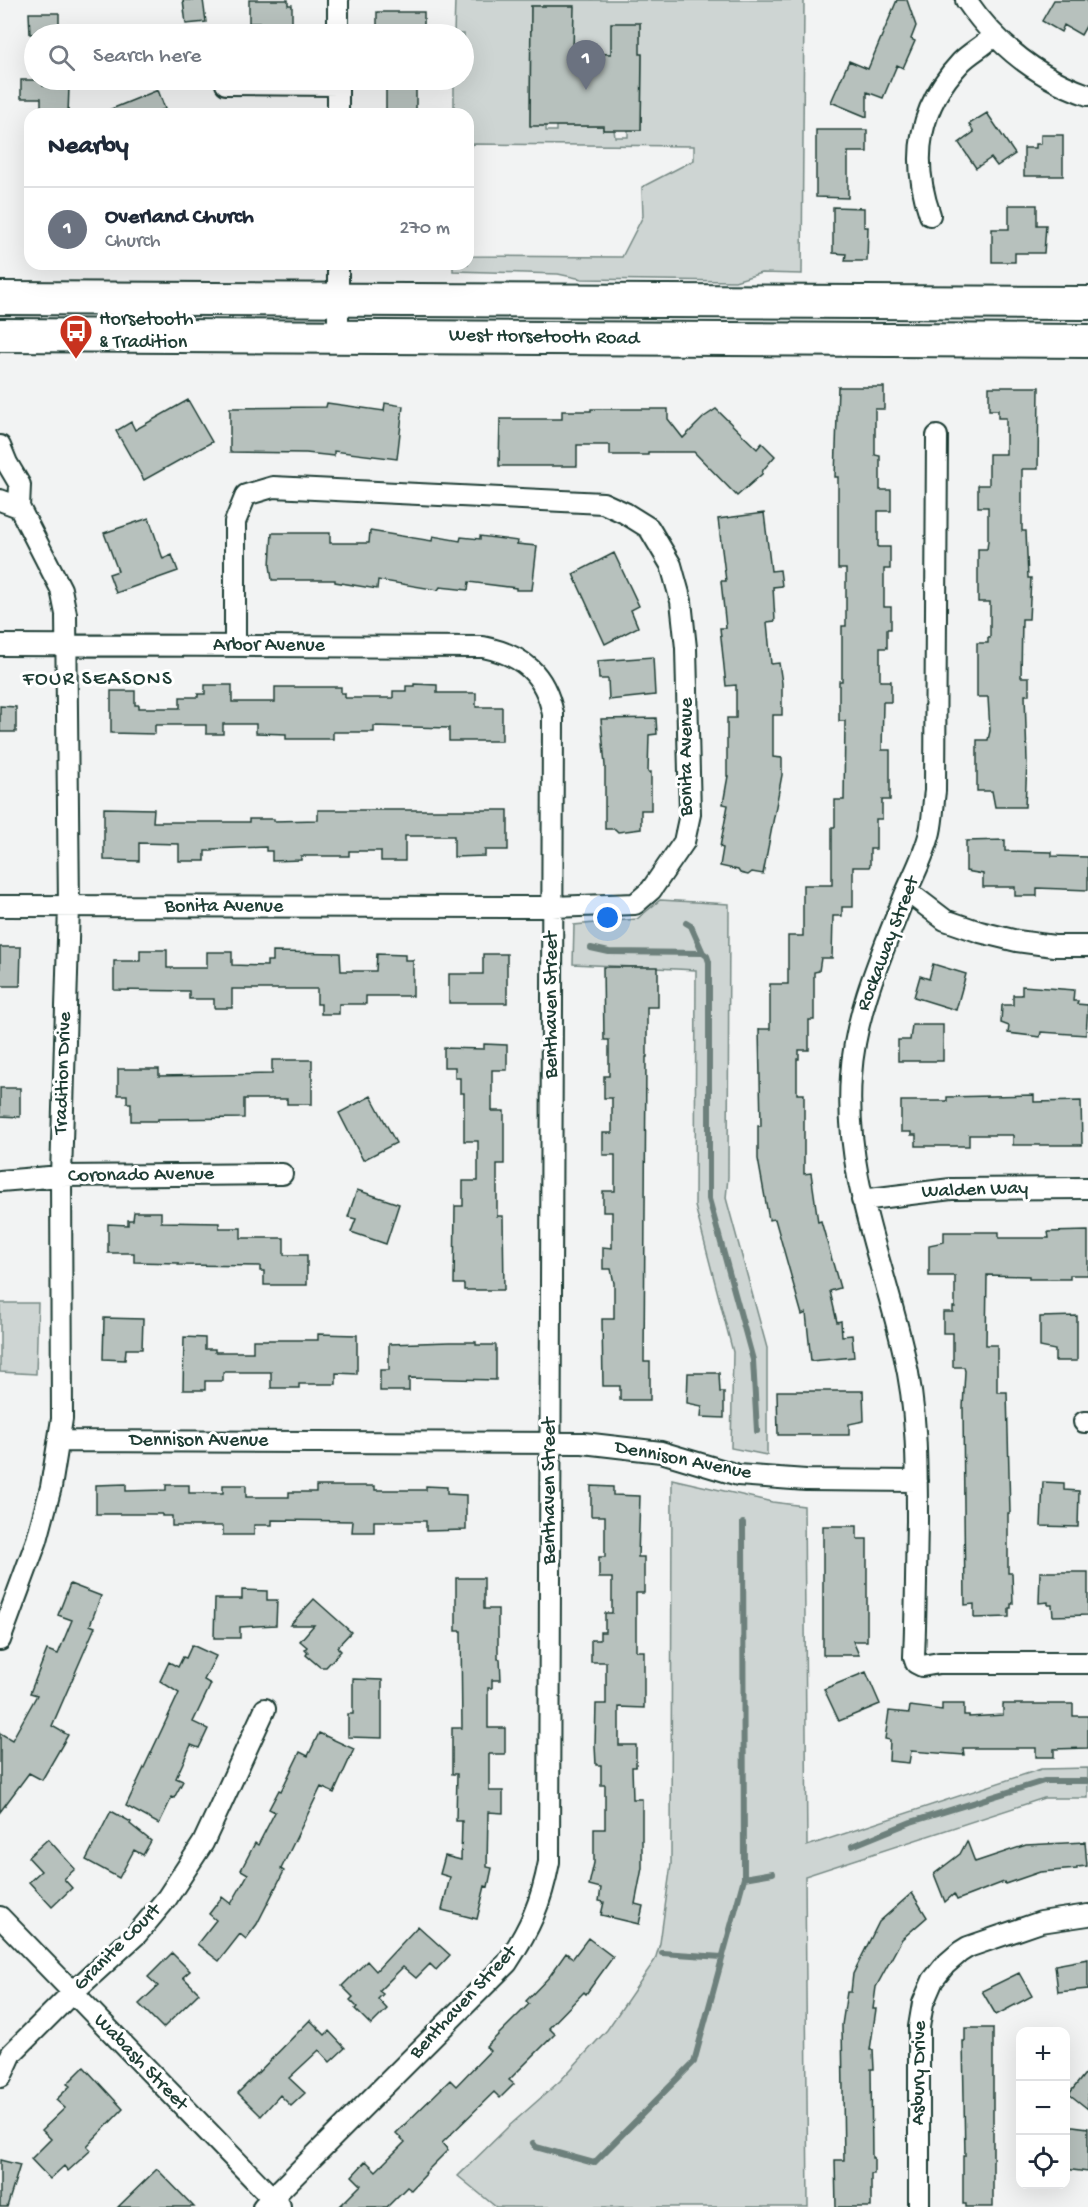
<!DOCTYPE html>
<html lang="en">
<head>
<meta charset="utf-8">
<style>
	:root { --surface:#fff; --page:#f2f2f3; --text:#1f2937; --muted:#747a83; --line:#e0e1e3; --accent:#c8321e }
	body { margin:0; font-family:"Gochi Hand",sans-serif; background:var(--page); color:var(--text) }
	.controls { position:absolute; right:18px; bottom:18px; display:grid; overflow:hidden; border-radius:12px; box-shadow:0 6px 24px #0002 }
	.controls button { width:54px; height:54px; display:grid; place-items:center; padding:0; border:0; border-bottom:2px solid var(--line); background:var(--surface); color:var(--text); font:30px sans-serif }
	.you { position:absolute; left:608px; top:918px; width:21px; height:21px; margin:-15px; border:4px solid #fff; border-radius:50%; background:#1a73e8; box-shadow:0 0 0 9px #1a73e833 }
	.badge { display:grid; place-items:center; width:39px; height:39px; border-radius:50%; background:var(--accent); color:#fff; font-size:20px; font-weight:700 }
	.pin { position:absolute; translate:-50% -50px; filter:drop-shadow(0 2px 3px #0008) }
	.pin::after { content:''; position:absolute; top:32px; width:21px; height:18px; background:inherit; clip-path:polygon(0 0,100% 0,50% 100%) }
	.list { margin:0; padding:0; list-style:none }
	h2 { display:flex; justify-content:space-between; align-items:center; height:78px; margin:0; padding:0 24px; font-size:26px }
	h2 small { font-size:20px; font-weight:400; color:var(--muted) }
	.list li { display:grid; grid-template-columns:39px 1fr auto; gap:18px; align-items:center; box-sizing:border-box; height:84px; padding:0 24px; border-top:2px solid var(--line) }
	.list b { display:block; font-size:22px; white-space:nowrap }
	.list p { margin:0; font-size:20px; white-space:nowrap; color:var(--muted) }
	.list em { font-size:20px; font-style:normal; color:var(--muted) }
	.icon { flex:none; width:33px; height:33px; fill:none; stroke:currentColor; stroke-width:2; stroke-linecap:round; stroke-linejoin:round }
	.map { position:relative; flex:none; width:1088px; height:2207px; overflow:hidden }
	.search { position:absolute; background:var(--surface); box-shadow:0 6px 24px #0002; left:24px; top:24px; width:450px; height:66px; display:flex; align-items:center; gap:15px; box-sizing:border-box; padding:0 21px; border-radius:33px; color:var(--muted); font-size:22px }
	.panel { position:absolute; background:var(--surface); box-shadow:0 6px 24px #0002; left:24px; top:108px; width:450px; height:162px; border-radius:18px }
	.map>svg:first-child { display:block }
</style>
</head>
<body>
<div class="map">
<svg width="1088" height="2207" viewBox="0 0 1088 2207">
	<rect width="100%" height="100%" fill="#f2f3f3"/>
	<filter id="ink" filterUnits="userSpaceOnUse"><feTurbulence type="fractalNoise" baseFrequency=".0167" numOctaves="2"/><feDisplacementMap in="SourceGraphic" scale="12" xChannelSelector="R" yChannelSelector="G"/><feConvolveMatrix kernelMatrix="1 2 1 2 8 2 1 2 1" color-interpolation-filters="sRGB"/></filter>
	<g filter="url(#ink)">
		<path fill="#ced5d3" stroke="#768984" stroke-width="1.5" fill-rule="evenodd" d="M455,0H804L802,274L761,273L735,281L582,279L558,274L453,271V264H468V114H454V80H464V34H454ZM531,6H573V53L642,55L641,130H628V137H615L614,130H603V126H556V131H546V126L530,125ZM640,23V38H611ZM471,144L694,146V160L642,187L643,216L622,257L471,256Z
			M660,900L729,904L728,1177L726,1198L767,1348V1455L731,1448L733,1352L695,1206L696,970L573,964L574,925L637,919Z
			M0,1303H38L36,1374L0,1372Z
			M672,1479L772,1502L804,1506L807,1846L1041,1769L1088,1768V1798H1044L805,1876L808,2207H496L458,2176L509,2126L560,2081L607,2030L655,1960L660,1943L671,1864Z"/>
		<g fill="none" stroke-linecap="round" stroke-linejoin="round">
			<path stroke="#6d807b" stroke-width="6" d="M686,923L691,926L703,953
				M591,948L609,952L703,953L707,956L709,962V1199L753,1360L757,1431
				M852,1846L911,1822L1044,1781H1088
				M744,1878L773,1873
				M662,1953L722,1957
				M533,2143L536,2147L594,2163L694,2062L744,1878L743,1523"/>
		</g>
		<path fill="#b7c1bd" stroke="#1f3d34" stroke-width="1.5" d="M183,0H203L206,22L186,24Z
			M249,0H288V5H292V30H273V23H249Z
			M897,0H907L916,26L911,39L915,41L903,68L897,65L883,98L867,92V117L831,102L849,61L868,69Z
			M1054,0H1088V23L1081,35L1064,25L1061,32L1042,21Z
			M531,6H574L573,53L611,54V23H640V54H642L641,130H603V126H530Z
			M377,12H424V34H377Z
			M29,13H59V34H30Z
			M21,80H43V86L69,87L68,114H41V98H21Z
			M386,83H403V88H416V114H386Z
			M158,90L165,109L151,114H99Z
			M987,113L1015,154L997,166L991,158L976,168L959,143L974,132L969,124Z
			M816,130H867V152H848V198L816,197Z
			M1041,135H1063V176H1024V148H1036V144H1041Z
			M1009,205H1037V225H1046L1044,253H1015V262H992V229H1009Z
			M833,207L864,208V227H868L867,261H845L846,254L833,253Z
			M838,387H884V409H875V455L880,456V490H891V511H878V547H890V569H884V607H891V629H887V648H880V681H891V702H883L882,750H890V800H882V819H876V849H870V865L869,867H853V907H842V916H833L832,958H821L819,971L814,972V1020H809V1050H799V1059H797V1094H804V1174L811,1173L818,1222L821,1221L840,1288L830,1291L837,1322L841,1321L842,1336L852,1335L854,1357L811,1361L806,1313L802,1315L775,1219L769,1220L758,1159V1126H761L759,1029H770V984H788V936H803V885H832V827H835V800H844L845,721H839V681H842V626H846V569H838V477H835Z
			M989,387H1039L1038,469H1022V531H1026L1028,578H1031L1029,619H1022L1021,677H1029V695H1025L1027,761L1025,807H995L992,791H977V740H988L990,731L988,697H977V643H988V638H990V602H978V549H987L988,541V507H978V485H989V454H1006V418H998V410H989Z
			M188,400L212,442L144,480L116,431L131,422L135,430Z
			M327,403L384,411L385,403L403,406L397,459L334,451V456L306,453L230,452V408L326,407Z
			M591,409H668V419L683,438L704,417L716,409L757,449L762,443L775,456L763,470L762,474L737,496L694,452H648V455H610V445H577V466H499L500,419H562V411H591Z
			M764,513L771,571L780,570L782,586L773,587L775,621L767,622L771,664L779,663L782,683V715H773V757L782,758V775L763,874L752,872L748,875L740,873L738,870L720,866L723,848L720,847L728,805L723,804L728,776H727V718H736V685L726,686L720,628H726L721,581H726L718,519Z
			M149,518L163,559L172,555L178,571L116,593L109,574L118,571L104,533Z
			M370,531L432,541L433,536L460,541L461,537L480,539V536L518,541L517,544L537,546L532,590H516V588L469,582L468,590L440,587L438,590L378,580L377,589L335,582V580H272L270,565L272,533H330V543H369Z
			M614,553L639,606L631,610L638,627L605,644L573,574Z
			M653,657L655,695L609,700L608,679H599L598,661Z
			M414,684L437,685V693H476V707H502V741H449V728L374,726V732H333V739H286V734L256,733V724H223V734H206V725H155V734L111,733V691H135V705H139V708H180V697H198V694H205V685H232V702H275V687H341V693H345V698H393V691H406V686H414Z
			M0,706L16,707V732H0Z
			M656,718L657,734L649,735L648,772H651V810H641V829L618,832L615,829H605V766L601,719Z
			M104,808L154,809L153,822H249V819H274V821L318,820V810H508V850H485V856L454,857V836H405V861H381V851H349V856H301V860L272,861V851H266V847L212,849V851H205V861H179V844L139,843V861L104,860Z
			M1005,840V851L1052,852V856L1088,857V890L1037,888V896H1015V887H983V874L966,871V841Z
			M0,947H21L20,986H0Z
			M140,950H167V968H207V952H232V965L267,966V961H273V952L340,953L341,971H376L377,954L405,955V960H413V996H366V1004H339V1014H321V1004H317V989H232V1008H214V999H189V991L114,990V961H140Z
			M483,954H507V1003H449V974H483Z
			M933,964L966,974L956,1010L914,997L920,976L929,979Z
			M603,967H658V1007H647V1057H646L644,1362H650V1400H620V1386H603L602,1319H614V1283L611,1269H603V1247L612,1248V1212H603V1191H615V1155H603V1133H612V1098H604V1076H609V1040H604Z
			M1022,986L1074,990L1073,1001H1078L1077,1004L1088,1005L1086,1035L1041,1032L1040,1037L1008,1033L1009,1026L1001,1023L1002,1005H1013V995H1022Z
			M912,1025H943V1061H898V1040H910Z
			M484,1044L507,1045V1070H492V1111H504V1164H497V1216H503L504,1290H464V1284H454L455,1206H463V1181H478V1141H464V1093H460V1078H455V1067H444V1048L484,1049Z
			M272,1060H312V1104H287V1099H244V1118L158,1119V1121H131V1103H127V1095H118V1069H159V1076L272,1074Z
			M0,1088H20V1117L0,1116Z
			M1034,1095V1102L1081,1101L1082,1145H1013V1135H969V1146H916V1135H911V1132H901V1101H947V1097Z
			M371,1096L396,1143L363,1160L339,1113Z
			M357,1190L399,1204L386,1244L351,1232L356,1219L348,1217Z
			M134,1212H161V1222L219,1223V1228H241V1238H284V1255H307V1285H264V1271H260V1266L178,1265V1263L134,1262V1253H108V1224L128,1225V1220H133Z
			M1088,1231V1275H1070V1279H1029V1276L987,1275L986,1345H997V1392H1007L1010,1513H1008V1573H1012L1013,1604H1011V1608H1009V1617L974,1618V1604L965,1605L963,1408L965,1371L964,1367H953V1333H943V1312H953V1307H955V1276H929V1245L944,1242V1232H999V1238H1049L1048,1232Z
			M1077,1316V1361H1055V1350L1040,1347V1317Z
			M104,1318L143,1319L142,1349H126L125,1360L103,1359Z
			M318,1334L357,1335V1374L336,1373V1384H299V1388H271V1372H223V1381H205V1390H183L184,1337L205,1338V1349H215V1352H253V1340H318Z
			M450,1342H476V1345H496V1380L409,1378V1391H380V1370H389V1344Z
			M688,1373H719L720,1392H724V1418L701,1417L702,1406L687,1403Z
			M777,1391H863L864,1421L849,1424V1435H778Z
			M1043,1482L1064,1483V1490L1079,1491L1078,1527L1041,1526Z
			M126,1484V1491L166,1490V1485H189V1493H223V1485H246V1497H289V1492H316V1486H375V1490H426V1486L447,1487V1494L466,1495V1530L426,1531V1521H374V1532H352L353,1521L272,1520V1525H254V1535H223V1526H172V1516H162V1514H96V1485Z
			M591,1486L613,1487V1495L640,1496L638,1557H644V1593H636V1651H644V1708L619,1707V1745H636V1767H632L633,1799H642V1868L635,1904L643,1906L639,1924L601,1915L604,1902L599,1901L601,1888L589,1885L594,1863V1829H605V1785H601V1765H596L595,1745L596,1704H606V1662H591V1640H600V1632H605V1613H612V1578H599V1557H605V1516H591Z
			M823,1526H857V1539H867V1641H853L859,1655H823Z
			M1040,1572H1088V1615L1053,1616L1052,1605H1048V1602L1039,1603Z
			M456,1578H484V1609H498V1659H500L501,1680H492V1688H488V1728H505V1754H489V1791H503V1813L488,1812L487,1867L492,1868L488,1887L485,1886L477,1919L442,1910L450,1877L440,1874L445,1856L461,1860L462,1821H456L457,1774H452V1728H462L461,1631H456Z
			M70,1584L101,1596L90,1625L95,1627L52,1726L68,1735L42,1780L29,1773L0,1812V1733L12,1740L37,1695L30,1693L47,1650L58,1654L72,1620L58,1615Z
			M242,1590L267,1591V1600H277L276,1625L240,1627V1638H214L215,1599H242Z
			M314,1599L351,1632L337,1647L341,1651L326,1667H320L306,1655L308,1652L305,1649L307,1647L300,1641L314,1625H290Z
			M192,1645L216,1656L204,1680L211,1684L193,1722L208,1729L199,1748L191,1745L176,1778L183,1781L174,1798L172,1797L159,1824L126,1806L179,1693L160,1681L169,1662L178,1667L183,1657L186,1658Z
			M866,1672L880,1704L839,1721L824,1689Z
			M353,1679L382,1680V1738L348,1737V1714H353Z
			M942,1704H964V1715H969V1717L1003,1715V1704H1073V1716H1088V1748L1054,1749V1757H1036V1748H963L964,1755L911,1751L909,1763L889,1761L890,1740L885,1739L889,1711L909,1713L910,1706L942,1710Z
			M319,1733L354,1749L334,1793L321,1787L281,1869L284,1871L257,1924L246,1939L240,1934L219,1961L197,1944L216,1920L209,1914L222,1897L231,1904L248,1874L241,1870L255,1843L258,1845L275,1812L269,1809L279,1790L281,1791L300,1752L308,1756Z
			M111,1811L131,1822L130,1824L151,1841L143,1855L134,1850L119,1878L86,1860Z
			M48,1839L75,1869L64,1879L72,1888L52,1907L29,1882L41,1871L28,1857Z
			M967,1841L975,1862L1026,1845L1085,1842L1087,1866L1077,1867V1869L1040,1872L1005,1884L1004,1882L957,1900L954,1894L945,1902L934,1874L960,1854Z
			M912,1893L927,1917L902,1939L876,1987L873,2009H876L870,2050H873L874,2069H871L872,2158H874V2174H871V2207H836L835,2160H844L842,2025L847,1992H851L853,1974L879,1922Z
			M418,1926L450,1955L436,1970L430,1964L416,1978L403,1967L379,1991L383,1994L378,1999L387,2009L371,2025L355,2009L357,2007L350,2000L353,1997L342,1986L367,1961L376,1971Z
			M588,1938L613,1957L586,1994L584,1992L549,2028L555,2034L509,2080L514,2084L500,2098L494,2092L442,2143L448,2150L425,2173L426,2174L411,2190L407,2187L387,2207H339L361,2185L352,2176L366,2161L376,2171L405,2142L396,2133L450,2080L456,2086L490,2051L486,2047L529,2004L526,2001L549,1977L566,1953L573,1958Z
			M172,1953L190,1971L183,1977L199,1993L163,2028L139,2004L158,1986L148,1977Z
			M1088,1959V1989L1058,1992L1055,1965Z
			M1019,1973L1032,1996L996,2015L982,1991Z
			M310,2020L325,2035L329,2031L345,2048L330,2062L319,2050L289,2078L305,2093L291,2106L280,2095L261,2116L238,2093Z
			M965,2028H993V2207H966V2204H963V2156H965L963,2041H965Z
			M84,2067L123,2109L87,2146L91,2150L68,2171L64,2166L50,2179L31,2159L51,2139L42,2130L65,2108L56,2100L70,2086L67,2084Z
			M1088,2070V2109L1069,2094Z
			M1065,2125L1088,2128V2172L1065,2169Z
			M0,2160L20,2165L7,2207H0Z
			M157,2169L194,2207H118Z"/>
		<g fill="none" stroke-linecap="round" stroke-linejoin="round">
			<g stroke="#1f3d34" stroke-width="24">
				<path id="minor" d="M966,0C997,45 1036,77 1088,95
					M338,34V0
					M226,84L338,85
					M338,114V80
					M930,215C910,157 919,107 961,62C971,52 984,46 993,36
					M338,336V264
					M937,436L935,791C933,805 933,819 930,832C925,854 914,874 905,895C882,953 855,1012 851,1076C844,1176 883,1259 904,1354C917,1409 917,1464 917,1521C916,1566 916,1611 914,1657L916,1663L922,1666L939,1663H1088
					M0,446L7,463L20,485L19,507L61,589L66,614L69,906L61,1176L62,1419L51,1487L37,1540L0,1640
					M0,500L19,507
					M0,645L483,647C523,655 545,674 553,714L549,1862C541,1904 530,1928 507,1963L263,2207
					M907,891L945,920L980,932L1017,941L1054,946H1088
					M0,906L552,907L635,904L651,890L684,842L690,814L686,648L681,601L671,565L649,528L625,513L603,503L273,487L246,495L235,522V646
					M0,1181L61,1176L282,1174
					M862,1200L951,1189L1088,1188
					M1084,1422H1088
					M59,1441L583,1443L661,1452L738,1475L806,1480L917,1481
					M0,1917L280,2206
					M1,2077L12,2053L72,1993L137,1934L167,1898L203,1843L265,1709
					M919,2207V2027L923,2003L933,1980L945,1965L960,1952L968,1947L1041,1922L1088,1915"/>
			</g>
			<g stroke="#1f3d34" stroke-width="36">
				<path id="primary" d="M0,298L1088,303
					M0,335L1088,341"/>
			</g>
			<use href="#minor" stroke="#fff" stroke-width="20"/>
			<use href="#primary" stroke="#fff" stroke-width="32"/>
		</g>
	</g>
	<defs>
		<g id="bus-pin" transform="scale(1.725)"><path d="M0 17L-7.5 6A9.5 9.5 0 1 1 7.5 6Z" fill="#c8321e" stroke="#fff"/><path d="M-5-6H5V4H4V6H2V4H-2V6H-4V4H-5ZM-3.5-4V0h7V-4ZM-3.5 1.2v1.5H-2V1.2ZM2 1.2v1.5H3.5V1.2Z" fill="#fff"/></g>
	</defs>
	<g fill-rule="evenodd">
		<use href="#bus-pin" x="76" y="331"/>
	</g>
	<g text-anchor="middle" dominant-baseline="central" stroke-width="6" stroke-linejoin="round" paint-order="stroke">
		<g font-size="20" fill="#1f3d34" stroke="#fff" text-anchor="start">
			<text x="99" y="320">Horsetooth<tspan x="99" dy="23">&amp; Tradition</tspan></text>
		</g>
		<g font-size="20" fill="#1f3d34" stroke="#fff">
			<text transform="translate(544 338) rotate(1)">West Horsetooth Road</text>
			<text x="269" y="646">Arbor Avenue</text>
			<text transform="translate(687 757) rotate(-90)">Bonita Avenue</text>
			<text x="224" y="907">Bonita Avenue</text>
			<text transform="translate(889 944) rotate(-69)">Rockaway Street</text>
			<text transform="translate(552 1005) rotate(-90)">Benthaven Street</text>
			<text transform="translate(64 1073) rotate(-88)">Tradition Drive</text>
			<text transform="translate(141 1176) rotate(-1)">Coronado Avenue</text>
			<text transform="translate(975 1191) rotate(-2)">Walden Way</text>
			<text x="199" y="1441">Dennison Avenue</text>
			<text transform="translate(683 1461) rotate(11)">Dennison Avenue</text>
			<text transform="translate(550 1491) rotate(-90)">Benthaven Street</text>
			<text transform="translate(118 1948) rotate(-45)">Granite Court</text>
			<text transform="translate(464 2003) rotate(-47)">Benthaven Street</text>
			<text transform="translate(140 2063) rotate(46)">Wabash Street</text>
			<text transform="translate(920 2073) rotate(-89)">Asbury Drive</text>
		</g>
		<g font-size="21" letter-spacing="1.5" fill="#1f3d34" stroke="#fff">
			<text x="98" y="680">FOUR SEASONS</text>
		</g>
	</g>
</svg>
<div class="controls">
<button>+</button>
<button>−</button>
<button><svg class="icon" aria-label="locate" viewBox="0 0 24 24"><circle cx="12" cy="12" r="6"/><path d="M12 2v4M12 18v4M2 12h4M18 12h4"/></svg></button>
</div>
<div class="you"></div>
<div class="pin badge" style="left:586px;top:90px;background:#6b7280">1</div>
<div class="search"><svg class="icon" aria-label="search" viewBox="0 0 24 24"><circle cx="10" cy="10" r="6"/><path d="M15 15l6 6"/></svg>Search here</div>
<section class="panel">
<h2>Nearby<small></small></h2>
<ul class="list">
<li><span class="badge" style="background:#6b7280">1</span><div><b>Overland Church</b><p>Church</p></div><em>270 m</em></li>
</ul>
</section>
</div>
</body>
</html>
